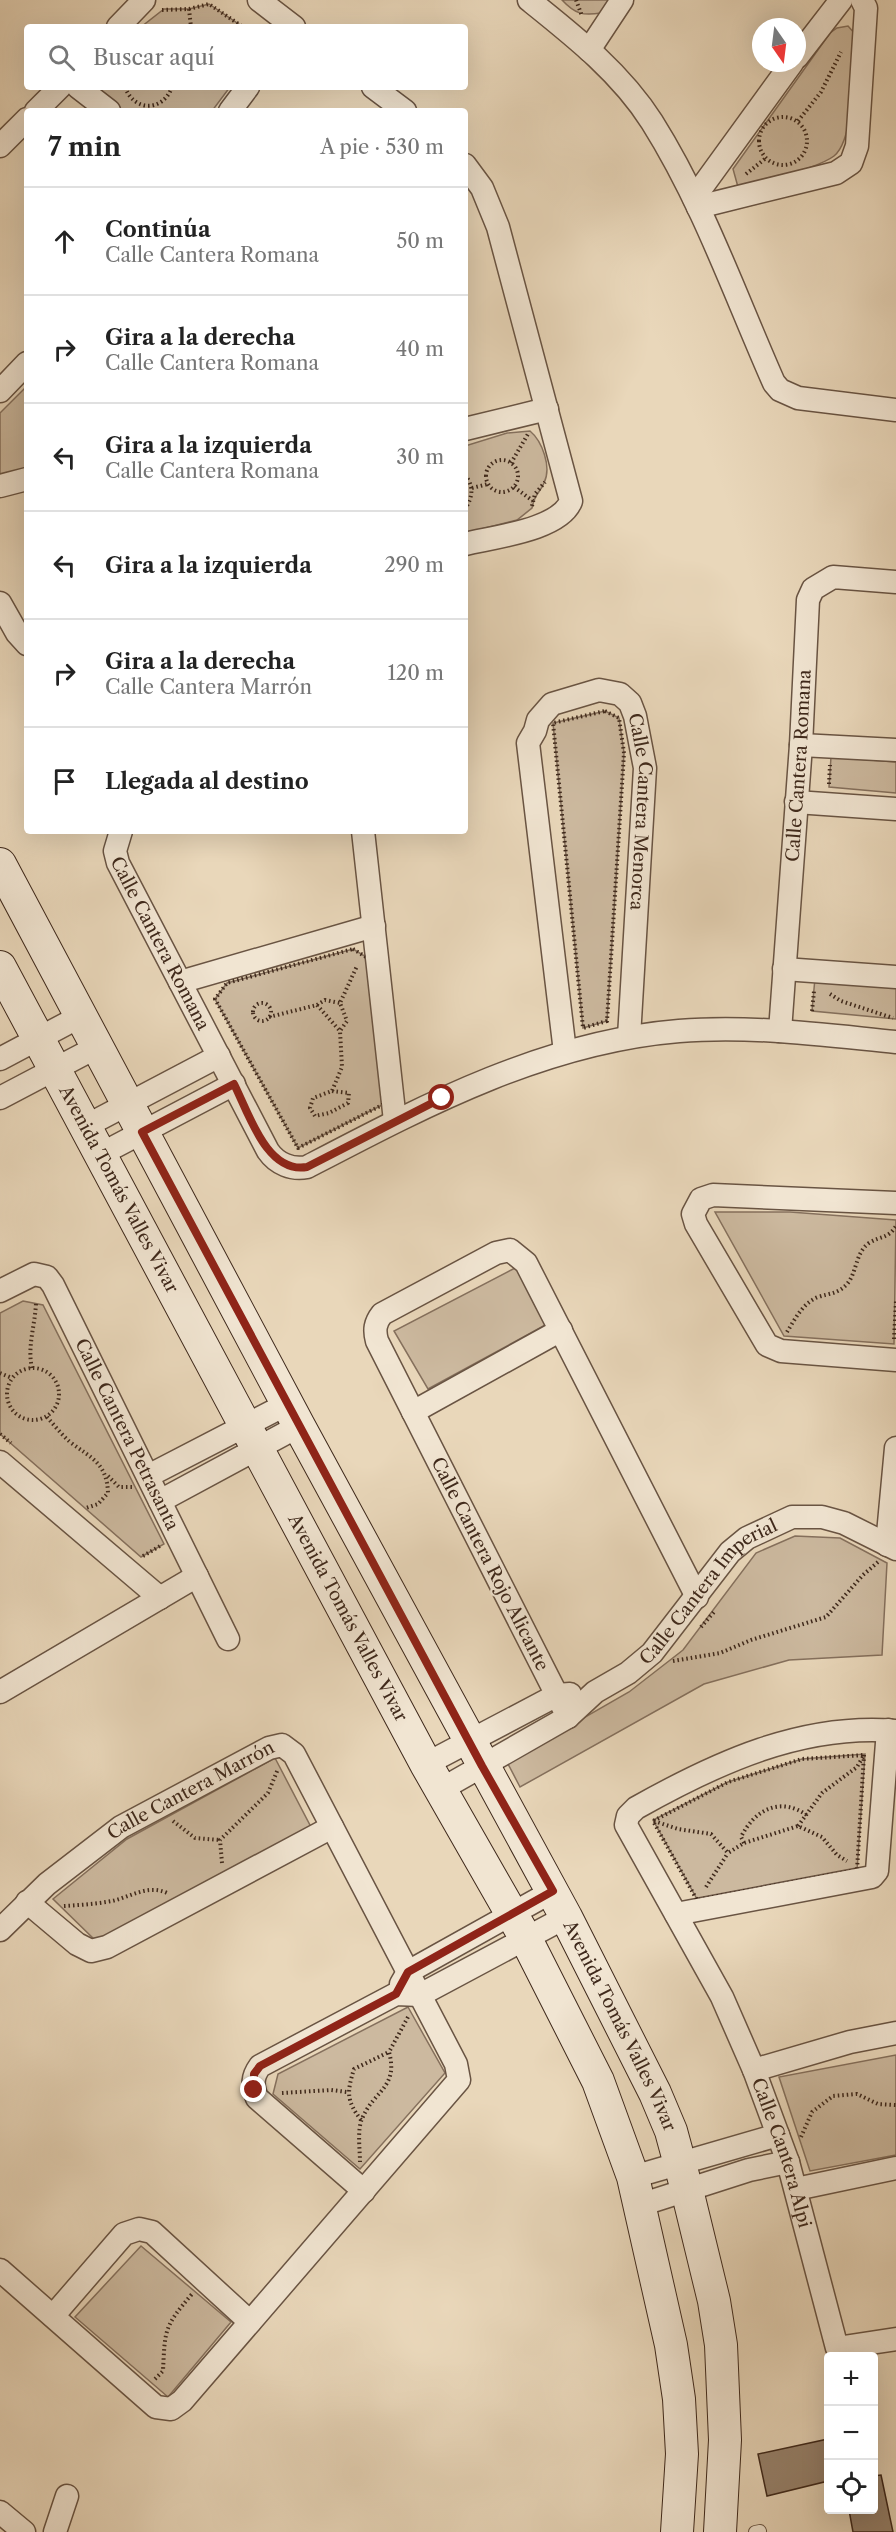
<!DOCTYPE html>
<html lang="es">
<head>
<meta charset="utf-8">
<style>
	:root { --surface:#fff; --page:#f2f2f2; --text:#222; --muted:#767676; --line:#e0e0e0 }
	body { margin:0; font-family:"Libre Caslon Text",serif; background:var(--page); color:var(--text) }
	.controls { position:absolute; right:18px; bottom:18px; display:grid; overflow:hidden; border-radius:6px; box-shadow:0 6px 24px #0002 }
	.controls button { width:54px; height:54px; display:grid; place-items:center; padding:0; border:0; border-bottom:2px solid var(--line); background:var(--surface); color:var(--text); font:30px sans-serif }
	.compass { position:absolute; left:752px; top:18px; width:54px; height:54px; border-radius:50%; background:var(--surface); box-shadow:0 6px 24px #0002; rotate:166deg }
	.stop { position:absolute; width:18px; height:18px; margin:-14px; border:4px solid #8f2418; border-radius:50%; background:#fff }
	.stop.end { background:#8f2418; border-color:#fff; box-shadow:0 2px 6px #0008 }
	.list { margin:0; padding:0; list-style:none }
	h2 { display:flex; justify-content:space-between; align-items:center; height:78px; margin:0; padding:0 24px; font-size:26px }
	h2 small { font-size:20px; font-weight:400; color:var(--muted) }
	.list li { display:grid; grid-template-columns:39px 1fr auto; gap:18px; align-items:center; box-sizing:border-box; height:108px; padding:0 24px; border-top:2px solid var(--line) }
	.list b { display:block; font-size:22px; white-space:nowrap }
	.list p { margin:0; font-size:20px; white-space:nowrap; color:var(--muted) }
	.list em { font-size:20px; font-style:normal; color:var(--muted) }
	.icon { flex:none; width:33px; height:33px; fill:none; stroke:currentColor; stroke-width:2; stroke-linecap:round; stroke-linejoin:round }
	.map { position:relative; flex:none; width:896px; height:2532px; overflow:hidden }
	.search { position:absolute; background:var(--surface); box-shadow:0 6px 24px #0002; left:24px; top:24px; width:444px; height:66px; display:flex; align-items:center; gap:15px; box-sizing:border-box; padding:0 21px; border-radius:6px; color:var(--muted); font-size:22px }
	.panel { position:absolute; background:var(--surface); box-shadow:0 6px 24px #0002; left:24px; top:108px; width:444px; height:726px; border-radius:6px }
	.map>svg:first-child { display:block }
</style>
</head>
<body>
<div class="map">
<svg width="896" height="2532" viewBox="0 0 896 2532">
	<rect width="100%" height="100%" fill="#e9d7ba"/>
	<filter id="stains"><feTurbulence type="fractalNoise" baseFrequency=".00333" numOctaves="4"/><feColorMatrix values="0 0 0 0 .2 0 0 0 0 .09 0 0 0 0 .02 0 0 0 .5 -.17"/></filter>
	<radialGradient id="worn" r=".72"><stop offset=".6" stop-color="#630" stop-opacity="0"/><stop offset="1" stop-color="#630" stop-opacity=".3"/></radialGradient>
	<path fill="#ccb99f" stroke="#85705d" stroke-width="1.5" d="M562,0H610L601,13C583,16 575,14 562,0Z
		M209,4L243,27H141L164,9H189Z
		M848,26L856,35C854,61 855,140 834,156C817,169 760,182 738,187L733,169L830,33L837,28Z
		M92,87H230L212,111H115Z
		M27,386V468L0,475V413Z
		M530,431C542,441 552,467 544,483C539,495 535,492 532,508L517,520L465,533V446L507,433Z
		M605,711L619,718L624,753L607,1021L583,1028L553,723Z
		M831,757L896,762V793L829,787Z
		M353,949L371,960L384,1104L298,1148L215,999L227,983Z
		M815,978L896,985V1019L812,1011Z
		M715,1212H790L896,1220L894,1344L784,1336Z
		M519,1266L549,1323L428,1389L394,1331Z
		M23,1301L43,1305L164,1544L141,1557L0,1434V1313Z
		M795,1536L840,1538L887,1563L882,1655L789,1660L704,1684L520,1787L507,1762L629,1692L683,1650L756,1553Z
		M865,1754L857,1870L697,1899L653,1820L728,1782L802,1759Z
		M275,1758L312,1829L96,1941L53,1899L127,1839Z
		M408,2007L445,2073L360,2169L273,2094L278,2074Z
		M896,2055V2155L810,2171L779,2077Z
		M141,2246L231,2322L168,2397L75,2317Z"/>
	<path fill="#97836e" stroke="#3e281b" stroke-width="1.5" d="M828,2439V2475L824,2482L767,2496L758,2454Z
		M881,2475L893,2532H853L849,2510H873V2476Z"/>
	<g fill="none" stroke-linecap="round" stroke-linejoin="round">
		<g stroke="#695443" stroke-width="14">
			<path id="service" d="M755,2532L760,2531"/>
		</g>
		<g stroke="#695443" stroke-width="25">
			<g id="minor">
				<path d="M259,0L294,27"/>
				<path d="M529,0C574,36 621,73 652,122C703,203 735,295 774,383L780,390L798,398L896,410"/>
				<path d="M118,27L144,0"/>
				<path d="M589,50L622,0"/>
				<path d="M797,57L841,0"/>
				<path d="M78,87L109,111"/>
				<path d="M373,87L405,111"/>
				<path d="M36,111L60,87"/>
				<path d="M230,111L248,87"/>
				<path d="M0,146L27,119"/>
				<path d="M465,165L482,188L498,227L571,501C560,530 493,537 465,544"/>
				<path d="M694,198L792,63"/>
				<path d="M698,207L836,173L851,163L857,146L866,8L862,0"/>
				<path d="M0,391L27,363"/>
				<path d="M465,429L547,409"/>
				<path d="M0,486L27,479"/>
				<path d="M0,603L17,633L27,644"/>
				<path d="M801,745L896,750"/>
				<path d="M796,802L896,809"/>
				<path id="s1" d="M121,831L115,851L118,863L268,1151C277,1164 292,1170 307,1167C424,1106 544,1042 679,1031C751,1025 824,1035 896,1042"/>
				<path d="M363,831L395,1121"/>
				<path d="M784,969L896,977"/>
				<path d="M180,982L374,926"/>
				<path id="s2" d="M780,1031L801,745L808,600L813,589L833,577L896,582"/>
				<path id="s3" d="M565,1052L528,743L535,731L538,720L552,704L599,690L620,694L630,703L635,716L645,768L629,1037"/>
				<path d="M0,1059L81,1016"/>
				<path d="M0,1098L97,1047"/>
				<path d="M86,1126L219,1056"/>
				<path d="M101,1154L234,1084"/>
				<path d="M896,1203L713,1195L701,1199L693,1214L696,1224L767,1345L781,1351L896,1360"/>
				<path id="s4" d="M0,1291L34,1274L47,1277L53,1285L228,1639"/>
				<path d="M413,1412L561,1330"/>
				<path d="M0,1462L160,1598"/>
				<path d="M148,1476L287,1404"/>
				<path d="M160,1501L299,1426"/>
				<path d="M887,1545L896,1448"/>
				<path d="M0,1692L197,1576"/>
				<path d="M568,1717L377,1341C374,1330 375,1323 382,1314L496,1253L510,1250L526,1263L697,1597"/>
				<path id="s5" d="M896,1731C802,1723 716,1763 636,1808L628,1816L626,1825L722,1997L754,2070L788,2162L837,2348L896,2339"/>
				<path d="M426,1764L557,1695L570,1694"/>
				<path id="s6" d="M440,1790L568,1717L595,1692L628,1673L652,1653L730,1552L747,1538L792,1517H822L844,1523L896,1549"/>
				<path d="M27,1902L77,1944L91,1951L107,1947L332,1827"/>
				<path d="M676,1914L872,1877L877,1871L888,1730"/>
				<path id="s7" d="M0,1930L47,1884L121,1827L269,1748L282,1745L294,1754L456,2064L459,2080L182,2401L171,2409L156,2407L0,2270"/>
				<path d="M401,1984L408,1972L553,1891"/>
				<path d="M754,2070L850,2042L896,2033"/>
				<path d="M633,2177L778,2135"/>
				<path d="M796,2189L896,2168"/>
				<path d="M364,2191L257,2098C252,2085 252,2077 260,2066L396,1994L420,1995L566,1917"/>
				<path d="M640,2205L749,2170L788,2162"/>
				<path d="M53,2316L124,2234L139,2229L152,2232L250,2322"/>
				<path d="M0,2512L24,2532"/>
				<path d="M55,2532L67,2496"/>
			</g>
		</g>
		<g stroke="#3e281b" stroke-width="34">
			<g id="secondary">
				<path id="s8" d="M0,864L299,1426L566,1917L655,2093L671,2131L687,2190L714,2301L721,2345L725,2440L720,2532"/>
				<path id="s9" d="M0,967L426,1764L526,1939L598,2081L633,2177L671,2345L679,2399L682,2454L677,2532"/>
			</g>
		</g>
		<path stroke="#3e281b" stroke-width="4" stroke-dasharray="1.5 3" stroke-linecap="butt" d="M576,0L582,16
			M189,9L191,27
			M162,10L189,9L209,4L243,27
			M125,87C134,112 163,112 172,87
			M759 141a24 24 0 1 1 48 0a24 24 0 1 1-48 0Z
			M798,121L821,92L841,52
			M746,174L766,158
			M486 476a16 16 0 1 1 32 0a16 16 0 1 1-32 0Z
			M511,463L528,434
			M465,475C474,486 473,497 465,509
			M514,487L533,501
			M472,488L488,484
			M532,506L535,494L545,482
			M605,711L619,718L624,753L607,1021L583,1028L553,723Z
			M829,784L830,765
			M353,949L371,960L384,1104L298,1148L215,999L227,983Z
			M830,994L841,1001L893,1018
			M253 1012a9 9 0 1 1 18 0a9 9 0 1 1-18 0Z
			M317,1005L325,1000L340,1003
			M812,1011L814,991
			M269,1017L317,1005L340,1031
			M332,1091L349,1093L348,1103L329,1113L315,1116L310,1108L313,1098L332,1091L342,1067L340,1031L347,1021L340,1003L357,966
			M787,1332C795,1319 803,1303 818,1297C830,1293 838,1294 847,1284C857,1273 855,1253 869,1243C880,1236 888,1239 896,1226
			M894,1339L896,1301
			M7 1394a26 26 0 1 1 52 0a26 26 0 1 1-52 0Z
			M32,1368C27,1347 35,1326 36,1303
			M0,1373L12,1378
			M47,1417C54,1425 62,1435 70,1442C91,1458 107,1463 108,1493L98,1504L86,1508
			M0,1434L11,1443
			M108,1476L119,1487H132
			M143,1556L160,1546
			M701,1627L714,1612
			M673,1661L720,1653L751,1640L826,1617L863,1575L878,1562
			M864,1755L857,1870L697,1900L653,1821L728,1782L802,1759Z
			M173,1821L195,1838L220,1840
			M654,1821L678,1829L711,1834L728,1853L744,1843L798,1826L822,1837L837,1855L847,1861
			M798,1826L822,1793L857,1767L864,1755
			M744,1843L741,1837C755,1809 781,1796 808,1816
			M222,1863L220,1840L268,1793L278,1769
			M706,1887L728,1853
			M64,1906C80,1905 96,1904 112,1901C130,1897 148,1884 167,1893
			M282,2093L331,2090L347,2092
			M361,2120C346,2100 347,2092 354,2069L389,2052
			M801,2137L812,2112L833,2096L857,2094L878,2104L896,2105
			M360,2162C360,2150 357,2130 362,2119C373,2091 399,2088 389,2052L408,2017
			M155,2379L163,2371C165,2329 164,2327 192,2294"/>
		<use href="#service" stroke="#f1e5d2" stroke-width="12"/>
		<use href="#minor" stroke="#f1e5d2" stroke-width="22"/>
		<use href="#secondary" stroke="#f1e5d2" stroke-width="32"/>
	</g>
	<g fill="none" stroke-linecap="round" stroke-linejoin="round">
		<path stroke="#8f2418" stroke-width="8" d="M254,2090V2074L260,2066L396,1994L408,1972L553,1891L482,1766L142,1132L234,1084C249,1114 267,1174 307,1167L442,1098"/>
	</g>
	<g text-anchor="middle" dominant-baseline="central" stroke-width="4.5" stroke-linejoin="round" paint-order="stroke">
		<g font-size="18" fill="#3e281b" stroke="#f1e5d2">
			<text stroke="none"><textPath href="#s2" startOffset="266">Calle Cantera Romana</textPath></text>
			<text stroke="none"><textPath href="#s3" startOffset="552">Calle Cantera Menorca</textPath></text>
			<text stroke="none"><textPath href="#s1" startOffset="124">Calle Cantera Romana</textPath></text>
			<text stroke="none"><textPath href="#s9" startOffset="252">Avenida Tomás Valles Vivar</textPath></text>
			<text stroke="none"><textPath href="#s4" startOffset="228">Calle Cantera Petrasanta</textPath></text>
			<text transform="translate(490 1564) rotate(63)">Calle Cantera Rojo Alicante</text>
			<text stroke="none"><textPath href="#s6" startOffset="338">Calle Cantera Imperial</textPath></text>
			<text stroke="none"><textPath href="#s9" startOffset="738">Avenida Tomás Valles Vivar</textPath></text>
			<text stroke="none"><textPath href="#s7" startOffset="238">Calle Cantera Marrón</textPath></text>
			<text stroke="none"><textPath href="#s8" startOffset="1317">Avenida Tomás Valles Vivar</textPath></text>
			<text stroke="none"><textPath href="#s5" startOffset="660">Calle Cantera Alpi</textPath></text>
		</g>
	</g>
	<rect width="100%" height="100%" filter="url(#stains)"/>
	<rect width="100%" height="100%" fill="url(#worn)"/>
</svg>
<div class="controls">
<button>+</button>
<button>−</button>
<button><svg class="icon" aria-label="locate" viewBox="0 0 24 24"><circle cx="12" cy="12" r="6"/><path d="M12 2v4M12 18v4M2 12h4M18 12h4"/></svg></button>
</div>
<svg class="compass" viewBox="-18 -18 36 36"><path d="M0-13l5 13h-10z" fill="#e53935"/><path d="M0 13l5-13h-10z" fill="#767676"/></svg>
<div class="stop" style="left:442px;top:1098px"></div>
<div class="stop end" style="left:254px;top:2090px"></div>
<div class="search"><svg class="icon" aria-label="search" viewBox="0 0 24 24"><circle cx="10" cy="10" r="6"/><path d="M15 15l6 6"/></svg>Buscar aquí</div>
<section class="panel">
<h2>7 min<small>A pie · 530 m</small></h2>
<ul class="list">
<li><svg class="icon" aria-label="ahead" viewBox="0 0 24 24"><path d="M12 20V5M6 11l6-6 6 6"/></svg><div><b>Continúa</b><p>Calle Cantera Romana</p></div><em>50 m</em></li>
<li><svg class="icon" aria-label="right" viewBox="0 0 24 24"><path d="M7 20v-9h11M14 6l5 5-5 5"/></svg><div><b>Gira a la derecha</b><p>Calle Cantera Romana</p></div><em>40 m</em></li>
<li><svg class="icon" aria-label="left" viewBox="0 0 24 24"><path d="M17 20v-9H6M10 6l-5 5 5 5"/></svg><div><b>Gira a la izquierda</b><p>Calle Cantera Romana</p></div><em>30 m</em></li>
<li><svg class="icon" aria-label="left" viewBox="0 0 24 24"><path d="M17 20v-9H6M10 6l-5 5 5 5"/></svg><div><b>Gira a la izquierda</b></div><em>290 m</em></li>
<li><svg class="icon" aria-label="right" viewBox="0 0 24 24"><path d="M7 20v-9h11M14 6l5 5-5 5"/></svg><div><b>Gira a la derecha</b><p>Calle Cantera Marrón</p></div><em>120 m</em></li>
<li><svg class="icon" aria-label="arrive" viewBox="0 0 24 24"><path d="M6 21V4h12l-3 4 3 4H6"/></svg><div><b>Llegada al destino</b></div></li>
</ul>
</section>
</div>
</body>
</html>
